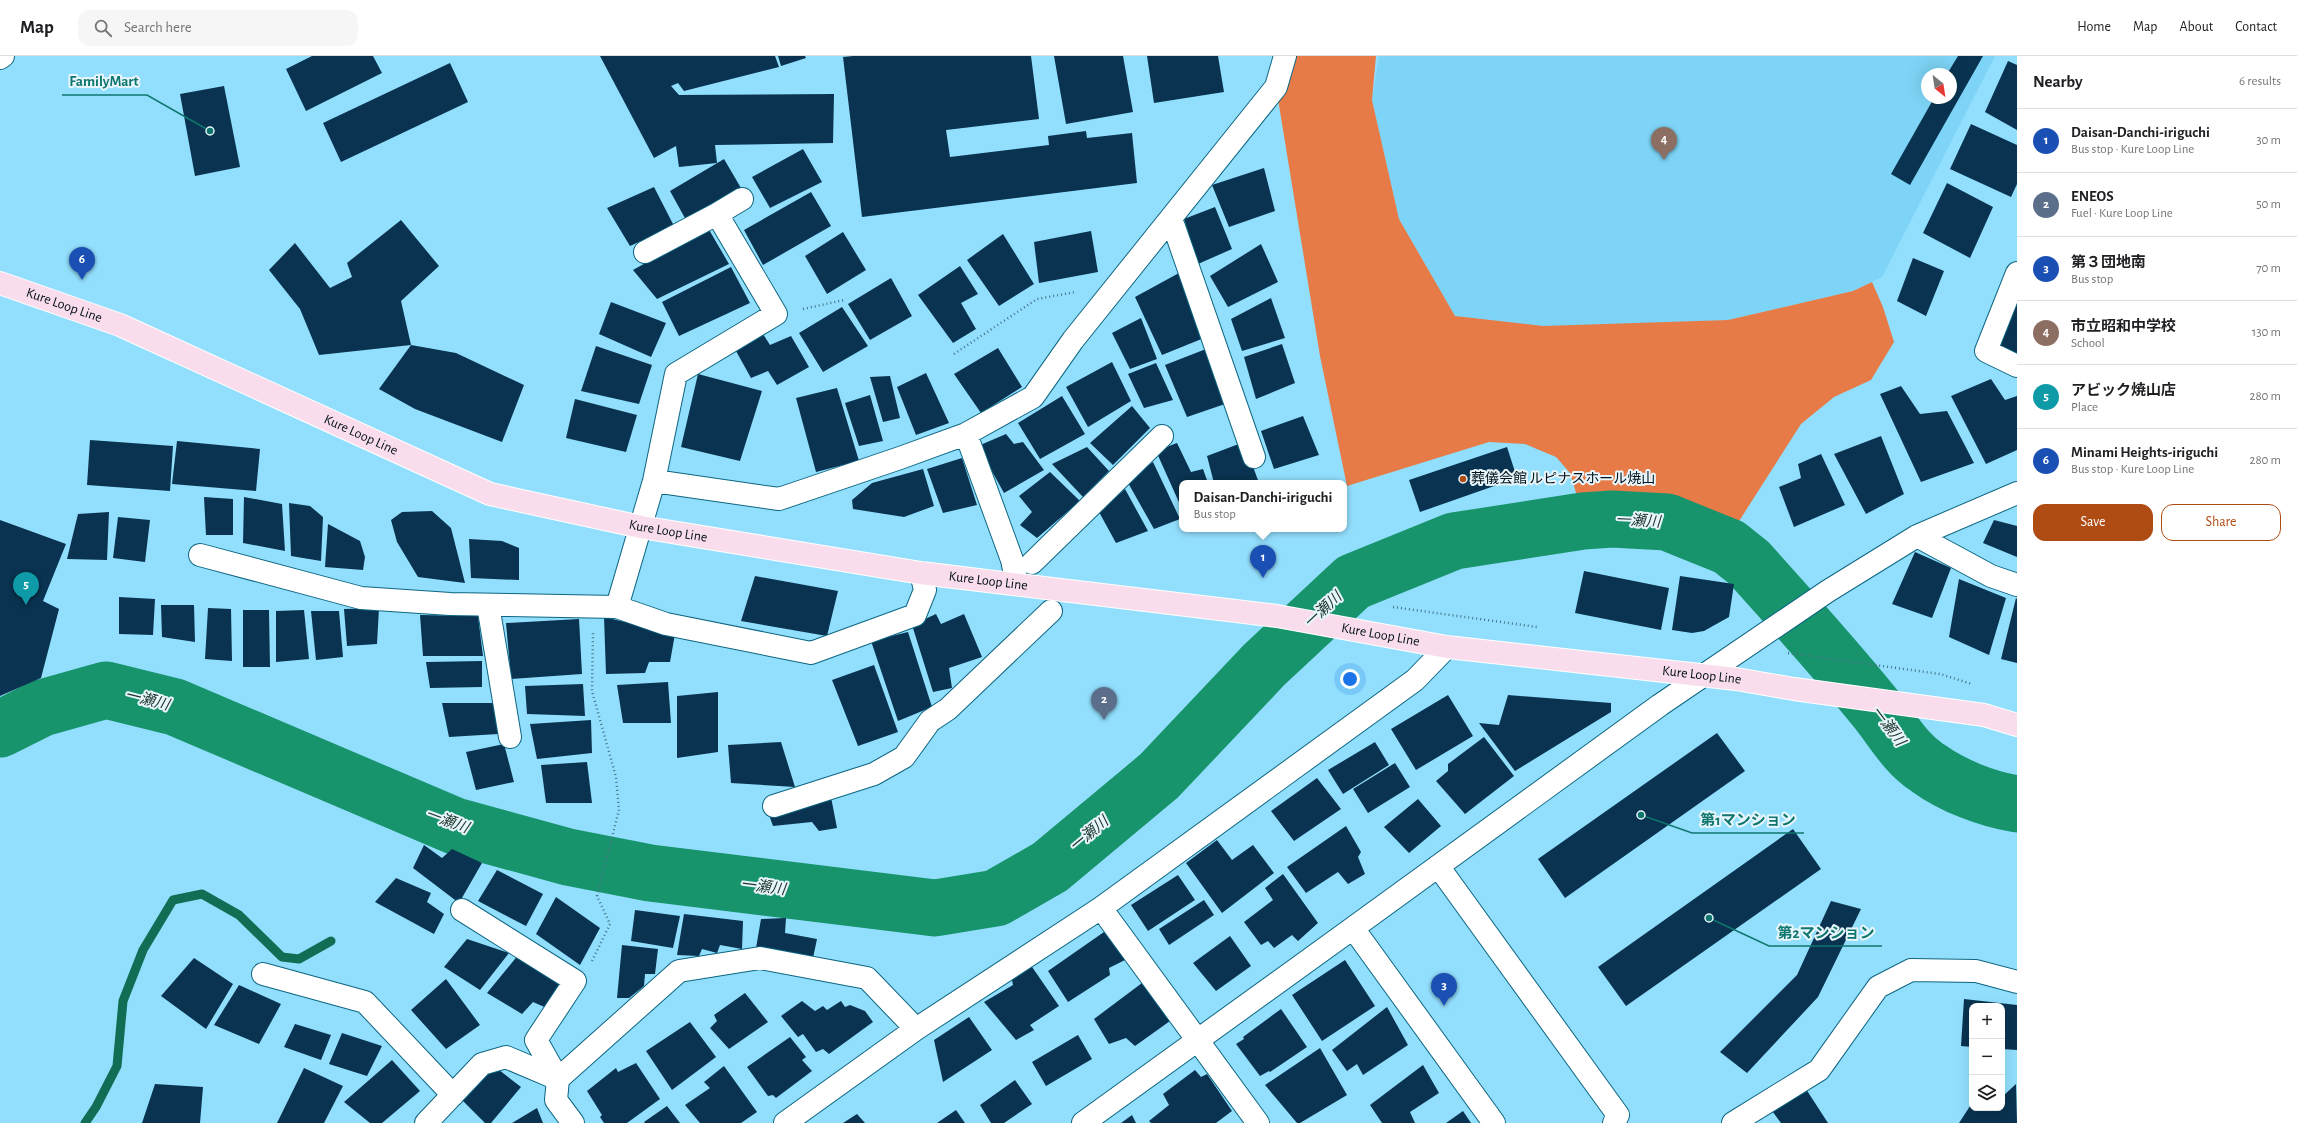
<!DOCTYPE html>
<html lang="en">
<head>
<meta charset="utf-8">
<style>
	:root { --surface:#fff; --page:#f6f6f6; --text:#202124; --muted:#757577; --line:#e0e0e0; --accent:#af4c14 }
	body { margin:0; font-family:"Alegreya Sans","Noto Sans JP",sans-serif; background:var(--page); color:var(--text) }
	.controls { position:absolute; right:12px; bottom:12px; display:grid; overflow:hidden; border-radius:8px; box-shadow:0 4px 16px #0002 }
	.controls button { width:36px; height:36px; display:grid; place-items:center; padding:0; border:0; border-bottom:1px solid var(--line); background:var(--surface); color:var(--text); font:20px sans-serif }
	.compass { position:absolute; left:1921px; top:12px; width:36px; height:36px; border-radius:50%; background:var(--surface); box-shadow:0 4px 16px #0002; rotate:150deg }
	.you { position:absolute; left:1350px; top:623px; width:14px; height:14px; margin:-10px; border:3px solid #fff; border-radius:50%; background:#1a73e8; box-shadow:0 0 0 6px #1a73e833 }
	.badge { display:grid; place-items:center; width:26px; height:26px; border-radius:50%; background:var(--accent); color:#fff; font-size:13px; font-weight:700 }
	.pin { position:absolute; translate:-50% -33px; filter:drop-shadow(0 1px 2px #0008) }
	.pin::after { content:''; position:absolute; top:21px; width:14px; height:12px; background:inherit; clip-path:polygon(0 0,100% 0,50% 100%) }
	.popup { position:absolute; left:1179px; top:424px; width:168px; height:52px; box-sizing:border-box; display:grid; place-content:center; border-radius:8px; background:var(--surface); filter:drop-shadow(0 1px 3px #0005); font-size:13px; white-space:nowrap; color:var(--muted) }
	.popup b { font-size:15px; color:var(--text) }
	.popup::after { content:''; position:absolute; left:50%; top:100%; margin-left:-8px; border:8px solid transparent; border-top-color:var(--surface) }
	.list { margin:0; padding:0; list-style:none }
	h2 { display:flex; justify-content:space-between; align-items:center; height:52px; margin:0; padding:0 16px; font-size:17px }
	h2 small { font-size:13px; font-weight:400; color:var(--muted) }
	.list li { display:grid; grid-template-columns:26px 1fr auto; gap:12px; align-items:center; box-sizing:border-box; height:64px; padding:0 16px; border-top:1px solid var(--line) }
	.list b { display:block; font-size:15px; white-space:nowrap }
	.list p { margin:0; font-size:13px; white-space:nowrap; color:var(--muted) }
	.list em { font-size:13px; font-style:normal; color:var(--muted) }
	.actions { display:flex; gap:8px; padding:12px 16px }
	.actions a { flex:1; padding:9px 0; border:1px solid var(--accent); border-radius:12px; text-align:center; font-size:14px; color:var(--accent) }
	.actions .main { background:var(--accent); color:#fff }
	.icon { flex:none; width:22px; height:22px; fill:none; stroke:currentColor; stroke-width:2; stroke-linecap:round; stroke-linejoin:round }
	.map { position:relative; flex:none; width:2017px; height:1067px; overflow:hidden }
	header { display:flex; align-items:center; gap:24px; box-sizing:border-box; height:56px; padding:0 20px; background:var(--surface); border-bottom:1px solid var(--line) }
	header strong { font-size:19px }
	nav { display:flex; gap:22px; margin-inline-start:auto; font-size:14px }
	.search { width:280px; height:36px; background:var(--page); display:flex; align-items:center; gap:10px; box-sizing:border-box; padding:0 14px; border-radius:12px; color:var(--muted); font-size:15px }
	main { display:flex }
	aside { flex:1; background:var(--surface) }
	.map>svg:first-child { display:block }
</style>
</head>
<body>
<header>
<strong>Map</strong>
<div class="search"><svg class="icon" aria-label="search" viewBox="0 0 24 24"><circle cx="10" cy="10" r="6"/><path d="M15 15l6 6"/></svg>Search here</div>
<nav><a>Home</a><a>Map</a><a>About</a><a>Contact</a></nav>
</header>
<main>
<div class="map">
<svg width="2017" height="1067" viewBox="0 0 2017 1067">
	<rect width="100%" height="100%" fill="#92dffd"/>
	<path fill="#7ed4f6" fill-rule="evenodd" d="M1379,0H1995L1882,221L1853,235L1728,264L1548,271L1455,260L1399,163L1372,44ZM1927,18H1951V42H1927Z"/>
	<path fill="#e77b47" d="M1285,0H1376L1372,44L1399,163L1455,260L1543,270L1728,264L1853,235L1872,226L1883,251L1894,286L1871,324L1834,341L1801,368L1734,473C1714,463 1691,453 1670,448C1646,443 1604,445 1580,450L1570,417L1556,401L1525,388L1489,386L1347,430L1320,300L1276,31Z"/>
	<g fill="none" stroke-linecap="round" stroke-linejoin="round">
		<path stroke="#116d54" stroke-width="9" d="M85,1067L96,1051L117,1010L123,945L143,894L173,844L202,838L239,859L282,901L299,903L331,885"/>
		<path stroke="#18946d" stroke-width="57" d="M0,673L42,652L106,634L175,651L455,770L568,801L650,817L935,852L996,842L1050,811L1159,720L1264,609L1353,526L1454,485L1583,465L1612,463L1667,466L1729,491L1749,507C1792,555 1836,603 1876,653C1893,674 1905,697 1928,712C1953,730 1987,743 2017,748"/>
	</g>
	<path fill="#093350" d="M312,0H373L382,17L306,55L286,13Z
		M600,0H775L779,11L684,35L678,27L671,30L679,39L834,38L833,87L715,89L717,107L679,111L676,90L654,102Z
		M778,0H805L806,2L781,10Z
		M853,0H1031L1039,63L946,74L950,101L1049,89L1048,80L1086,75L1087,82L1132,77L1137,127L862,161L843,1Z
		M1054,0H1123L1133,56L1066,68Z
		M1147,0H1218L1224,36L1154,47Z
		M1958,0H1983L1910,129L1891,118L1934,42H1951V18H1947Z
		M2008,5L2017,9V74L1985,56Z
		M450,7L468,46L341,106L323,67Z
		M224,30L240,111L195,120L180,38Z
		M1971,68L2017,89V128L2011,141L1950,113Z
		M803,93L822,126L770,152L752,121Z
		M724,103L741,132L686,164L670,135Z
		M1264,112L1275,155L1229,171L1212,129Z
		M1947,127L1993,151L1970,202L1923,177Z
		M654,131L674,170L630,190L607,152Z
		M811,136L831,170L763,209L744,174Z
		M1215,151L1232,193L1198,208L1184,163Z
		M401,164L439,210L401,245L411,289L319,299L300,253L269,214L295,187L330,232L352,221L347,207Z
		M708,172L729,208L657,243L633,214Z
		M1091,175L1098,216L1039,227L1034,186Z
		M843,176L866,214L827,238L805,200Z
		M1003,178L1034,228L999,250L967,204Z
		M1261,188L1278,226L1228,251L1210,220Z
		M1913,202L1944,215L1926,260L1897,245Z
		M960,210L978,238L961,247L976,273L953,287L918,239Z
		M731,211L750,247L679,280L662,246Z
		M1179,217L1204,282L1162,299L1135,241Z
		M891,222L912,260L870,284L848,248Z
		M2017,235V299L1994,289Z
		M1271,242L1285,282L1242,295L1231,263Z
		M611,246L666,267L651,301L599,278Z
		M842,251L868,290L823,316L799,277Z
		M1141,262L1157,303L1130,313L1112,277Z
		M763,278L770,289L791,280L809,311L777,329L768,315L751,322L736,295Z
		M1282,288L1295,327L1256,343L1244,301Z
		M411,289L456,297L524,329L502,386L415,353L379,333Z
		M596,290L652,309L639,348L581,335Z
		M998,292L1022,331L981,357L954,318Z
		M1206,293L1225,348L1187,361L1165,309Z
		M1112,306L1131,345L1088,371L1066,331Z
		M1156,307L1173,344L1144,352L1128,318Z
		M926,317L949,367L916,379L897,331Z
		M698,318L762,335L740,405L681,391Z
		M890,320L900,362L883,366L870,321Z
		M1991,323L2005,344L2017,340V394L1986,408L1951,340Z
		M1901,330L1920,358L1947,355L1974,407L1921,426L1880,338Z
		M837,332L859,405L816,416L796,342Z
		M870,339L883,385L859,390L845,347Z
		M1062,340L1085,378L1040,403L1018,367Z
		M575,343L637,359L626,396L566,382Z
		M1132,350L1150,372L1113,409L1090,387Z
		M1303,360L1319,399L1274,413L1261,375Z
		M1006,378L1014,388L1023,386L1044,414L1004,437L978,390Z
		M1881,380L1904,438L1866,458L1834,398Z
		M90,384L173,390L170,435L87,429Z
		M177,385L260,393L256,435L172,428Z
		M1244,386L1259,427H1214L1207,400Z
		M1177,387L1191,416L1203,413L1208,427H1182V453L1156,395Z
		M1087,391L1109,415L1083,441L1052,408Z
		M1507,391L1517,422L1420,456L1409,424Z
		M1821,398L1845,449L1794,471L1779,431L1801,422L1798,408Z
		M962,402L977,449L943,457L927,413Z
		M1153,406L1180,463L1154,473L1127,425Z
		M923,413L934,450L904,461L853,453L852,444L872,427Z
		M1050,416L1080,445L1037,482L1020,469L1032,456L1019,440Z
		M1125,433L1148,475L1116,487L1099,456Z
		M204,441L233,443V479H206Z
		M244,441L282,448L285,495L243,487Z
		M289,447L310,450L323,461L321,505L291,500Z
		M432,455L451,472L465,527L418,521L397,486L391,464L402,456Z
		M109,456L107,504L67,503L78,458Z
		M118,461L150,464L145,506L113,502Z
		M0,464L66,488L43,545L59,553L41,622L0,640Z
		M1994,464L2017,470V501L1983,487Z
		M328,468L360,485L365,501L363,514L325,511Z
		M469,483L502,485L519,492V524L471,522Z
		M1915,496L1951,512L1932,562L1892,548Z
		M1584,515L1669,532L1661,574L1575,557Z
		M755,520L838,535L827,580L741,565Z
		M1680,520L1734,528L1729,561L1704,575L1692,577L1672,574Z
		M1959,523L2006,542L1989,599L1949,581Z
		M119,541L155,543L153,579L119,578Z
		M2016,542L2017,543V607L2001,603Z
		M161,549H194L195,586L162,581Z
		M208,552L231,553L232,605L205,603Z
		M379,552L377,588L347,590L344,553Z
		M243,554H269L270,611H243Z
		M304,554L309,603L276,606V555Z
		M311,555H339L343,601L316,604Z
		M936,558L941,568L964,558L982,601L949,612L952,632L933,636L912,569Z
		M420,559L478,560L483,600H423Z
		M604,561L675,578L670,606H649L645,617L606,618Z
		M579,563L582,618L511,623L506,567Z
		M908,576L932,651L898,665L871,585Z
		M482,605V631L430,632L426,606Z
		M874,609L898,676L858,690L832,624Z
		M668,626L671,667H623L617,629Z
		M583,628L585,660L527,658L525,630Z
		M718,636V696L677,702V640Z
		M1448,639L1473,680L1416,714L1391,673Z
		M1508,639L1611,647V656L1515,715L1479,667L1499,669Z
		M442,647H495L498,678L449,681Z
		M591,664L592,697L537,703L530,668Z
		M1717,677L1745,715L1565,842L1538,803Z
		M1484,681L1514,720L1465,758L1436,725L1448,715V708Z
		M781,686L795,731L731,727L728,689Z
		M1375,686L1389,709L1343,738L1328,714Z
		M504,688L514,726L476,734L466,696Z
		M587,706L592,747H546L541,709Z
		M1395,707L1410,731L1368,757L1353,733Z
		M1317,722L1341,753L1294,785L1271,755Z
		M831,741L837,772L819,775L812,766L773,770L768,756Z
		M1418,743L1441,770L1409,797L1384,771Z
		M1346,770L1361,796L1358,801L1365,818L1348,828L1338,816L1306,837L1287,811Z
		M1793,773L1821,813L1626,950L1598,911Z
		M1217,784L1232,804L1253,789L1274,817L1222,857L1186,807Z
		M424,789L442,802L452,793L482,807L459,847L413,812Z
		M497,814L543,838L526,870L478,845Z
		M1283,818L1318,867L1298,885L1292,879L1274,892L1268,885L1261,889L1244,866L1273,844L1265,832Z
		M1178,819L1195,844L1148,875L1131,849Z
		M396,822L431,837L427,846L444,858L434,878L375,846Z
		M556,841L600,872L580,909L536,878Z
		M1204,844L1214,859L1169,889L1159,873Z
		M1831,845L1861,853L1818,941L1747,1017L1720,996L1797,919Z
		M635,854L680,860L673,892L631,885Z
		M684,858L743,865L742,893L720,889L717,897L702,893L699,900L677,899Z
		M786,862L785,877L817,883L813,902L756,892L761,863Z
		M1104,876L1127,903L1109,912L1110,919L1068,946L1048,915Z
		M1230,880L1251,910L1216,935L1193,907Z
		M467,883L509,897L480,934L444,911Z
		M622,889L658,893L655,918H645L644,930L629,942H617Z
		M519,898L566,927L549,953L533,946L522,958L487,937Z
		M194,902L233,928L206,973L161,940Z
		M1345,904L1375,950L1322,985L1292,939Z
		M1030,908L1059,950L1030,969L1034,974L1016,984L984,946L1013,929L1011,919Z
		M446,923L480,969L446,993L411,954Z
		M1142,927L1170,965L1135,990L1126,982L1109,988L1094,963Z
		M239,929L281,948L259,988L214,969Z
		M745,937L768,966L729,993L710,972L717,965L714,959Z
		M1964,943L2017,949V994L2002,993V950H1972V991L1961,990Z
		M802,945L815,955L823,950L827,954L841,945L845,951L850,949L865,955L873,966L829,998L823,993L816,996L803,978L798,981L781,960Z
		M1387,951L1408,989L1363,1019L1357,1008L1347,1015L1332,994Z
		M1281,953L1307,991L1270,1016L1269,1015L1260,1020L1236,988L1244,983L1243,981Z
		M969,961L992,994L943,1026L934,984Z
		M690,966L716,1001L672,1034L646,995Z
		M295,968L331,979L321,1004L284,991Z
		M342,977L382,990L367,1020L329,1008Z
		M1078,979L1092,1003L1046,1030L1032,1006Z
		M790,981L806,1001L802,1004L812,1015L776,1042L773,1039L768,1040L747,1011Z
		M1320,992L1347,1039L1300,1067H1297L1265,1029Z
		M392,1004L420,1035L382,1067H370L344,1046Z
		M636,1007L660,1043L627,1067H604L600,1061L602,1059L587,1035L616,1012L618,1016Z
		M1423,1009L1439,1037L1410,1056L1415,1067H1382L1370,1049Z
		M494,1010L521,1031L491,1067H485L462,1044Z
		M724,1010L757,1056L741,1067H700L685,1049L710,1032L704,1026Z
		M304,1012L343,1030L324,1067H277Z
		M1195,1014L1201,1021L1207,1018L1232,1055L1216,1067H1151L1149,1065L1169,1049L1163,1038Z
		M1015,1024L1032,1048L1004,1067H991L980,1049Z
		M155,1028L203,1031L200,1067H142Z
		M2016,1028L2017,1067H1959L1972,1047V1052H2002V1041Z
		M1804,1030L1828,1067H1781L1770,1052Z
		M667,1050L680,1067H645L644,1066Z
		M537,1052L543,1067H512Z
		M956,1054L965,1067H937Z
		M1463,1055L1471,1067H1446Z
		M857,1058L865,1067H843Z
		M1132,1059L1136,1067H1121Z"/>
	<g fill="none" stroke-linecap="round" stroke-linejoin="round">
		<g stroke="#0d6681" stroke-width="24">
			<path id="minor" d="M0,2L3,0
				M717,158L742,143
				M1171,162L1254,401
				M2017,217L1986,295L2017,310
				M966,378L1012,504L1017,528
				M654,425L779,443L900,402L966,378L1033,341L1073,284L1276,31L1285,0
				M1917,480L1991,520L2017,529
				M200,499L361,542L450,548L617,551L666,568L811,597L915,559L925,534L921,517
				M1032,507L1162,380
				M488,549L510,681
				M617,551L654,425L676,318L776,258L717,158L645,196
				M774,750L874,718L904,701L930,665L948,653L1051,555
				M1438,810L1618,1059L1614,1067
				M1101,852L1258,1067
				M462,854L575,925L536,984L558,1023
				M263,918L365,946L453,1039
				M426,1067L482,1008L506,1001L558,1023
				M573,1067L556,1044L558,1023L679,915L760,902L867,922L916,973
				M785,1067L916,973L1101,852L1415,624L1447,591
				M1083,1067L1353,872
				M1494,1067L1353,872L1660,649L1828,535L1917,480L2017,437
				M1733,1067L1819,1014L1878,931L1911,914L1976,915L2017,926"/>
		</g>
		<g stroke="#fff" stroke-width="24">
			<g id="major">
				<path id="s1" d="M0,227L120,269L490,438L641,471L921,517L1277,560L1447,591L1736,623L1794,633L1984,659L2017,669"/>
			</g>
		</g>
		<path stroke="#477588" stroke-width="2.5" stroke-dasharray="1 3" stroke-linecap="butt" d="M803,253L844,244
			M954,298L1037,243L1076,236
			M1393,551L1537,571
			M1788,597L1940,618L1972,628
			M592,905L610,868L597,840L619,754L616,721L592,635L593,577"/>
		<use href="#minor" stroke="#fff" stroke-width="22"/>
		<use href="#major" stroke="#fadded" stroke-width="22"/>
	</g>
	<circle fill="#af4c14" stroke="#e8f6fc" stroke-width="1.5" cx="1463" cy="423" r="4"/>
	<g text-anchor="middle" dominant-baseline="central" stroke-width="4" stroke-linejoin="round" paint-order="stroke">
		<g font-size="14" fill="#001119" stroke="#e8f6fc">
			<text stroke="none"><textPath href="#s1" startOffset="68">Kure Loop Line</textPath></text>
			<text stroke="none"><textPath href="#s1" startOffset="392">Kure Loop Line</textPath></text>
			<text stroke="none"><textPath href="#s1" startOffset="716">Kure Loop Line</textPath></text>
			<text stroke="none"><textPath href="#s1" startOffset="1040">Kure Loop Line</textPath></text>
			<text stroke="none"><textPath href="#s1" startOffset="1436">Kure Loop Line</textPath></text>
			<text stroke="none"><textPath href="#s1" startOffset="1760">Kure Loop Line</textPath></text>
		</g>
		<g font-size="14" fill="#001119" stroke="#e8f6fc" text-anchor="start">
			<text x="1471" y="423">葬儀会館 ルピナスホール焼山</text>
		</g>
		<g font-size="15" font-style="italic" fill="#1d352b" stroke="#e8f6fc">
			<text transform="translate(1638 465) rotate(3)">一瀬川</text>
			<text transform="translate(1323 554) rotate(-43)">一瀬川</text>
			<text transform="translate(147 644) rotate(14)">一瀬川</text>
			<text transform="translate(1888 670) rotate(53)">一瀬川</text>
			<text transform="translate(447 765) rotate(20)">一瀬川</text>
			<text transform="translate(1089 778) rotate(-40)">一瀬川</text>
			<text transform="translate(763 831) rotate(7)">一瀬川</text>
		</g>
	</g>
	<path fill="none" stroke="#0f766e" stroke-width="1.5" d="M210 75L147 39H62M1641 759L1692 777H1804M1709 862L1769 890H1882"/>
	<g fill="#0f766e" stroke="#e8f6fc" stroke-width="1.5">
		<circle cx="210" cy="75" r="4"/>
		<circle cx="1641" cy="759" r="4"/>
		<circle cx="1709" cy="862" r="4"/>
	</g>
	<g font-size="15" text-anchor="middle" font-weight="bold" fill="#0f766e" stroke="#e8f6fc" stroke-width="4" stroke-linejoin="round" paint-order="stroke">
		<text x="104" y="30">FamilyMart</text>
		<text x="1748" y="769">第1マンション</text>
		<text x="1826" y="882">第2マンション</text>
	</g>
</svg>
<div class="controls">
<button>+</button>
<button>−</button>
<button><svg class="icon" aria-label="layers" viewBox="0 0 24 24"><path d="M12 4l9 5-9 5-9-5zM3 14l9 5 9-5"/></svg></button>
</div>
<svg class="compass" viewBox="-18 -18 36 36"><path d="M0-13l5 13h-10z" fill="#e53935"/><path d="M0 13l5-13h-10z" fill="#757577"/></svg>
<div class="you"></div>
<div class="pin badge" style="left:1263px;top:522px;background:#1a4fb4">1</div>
<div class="popup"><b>Daisan-Danchi-iriguchi</b>Bus stop</div>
<div class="pin badge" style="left:1104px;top:664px;background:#5c6f8a">2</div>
<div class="pin badge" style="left:1444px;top:950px;background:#1a4fb4">3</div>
<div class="pin badge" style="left:1664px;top:104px;background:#8d6e63">4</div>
<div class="pin badge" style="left:26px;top:549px;background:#0f9aa8">5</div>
<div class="pin badge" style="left:82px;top:224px;background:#1a4fb4">6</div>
</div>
<aside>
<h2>Nearby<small>6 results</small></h2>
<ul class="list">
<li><span class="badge" style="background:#1a4fb4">1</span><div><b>Daisan-Danchi-iriguchi</b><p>Bus stop · Kure Loop Line</p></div><em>30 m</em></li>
<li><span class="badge" style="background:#5c6f8a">2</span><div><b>ENEOS</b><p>Fuel · Kure Loop Line</p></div><em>50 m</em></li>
<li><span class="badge" style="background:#1a4fb4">3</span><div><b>第３団地南</b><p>Bus stop</p></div><em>70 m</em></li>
<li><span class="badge" style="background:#8d6e63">4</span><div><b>市立昭和中学校</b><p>School</p></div><em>130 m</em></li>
<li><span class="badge" style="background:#0f9aa8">5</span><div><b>アビック焼山店</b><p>Place</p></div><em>280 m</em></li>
<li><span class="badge" style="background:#1a4fb4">6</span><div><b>Minami Heights-iriguchi</b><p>Bus stop · Kure Loop Line</p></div><em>280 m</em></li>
</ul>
<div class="actions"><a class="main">Save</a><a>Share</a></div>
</aside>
</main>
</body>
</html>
